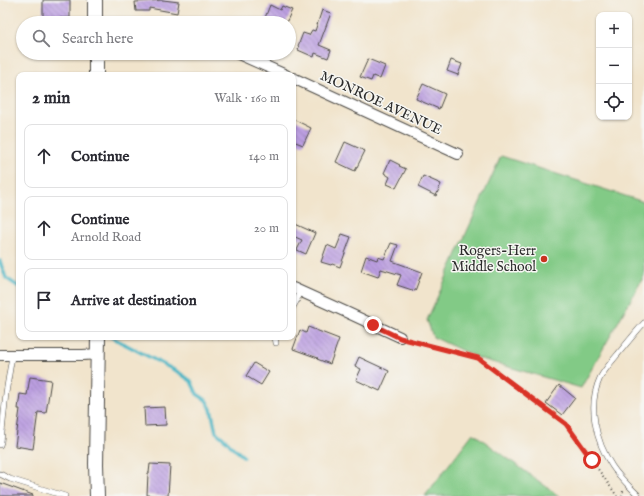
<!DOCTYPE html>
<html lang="en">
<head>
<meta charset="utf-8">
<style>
	:root { --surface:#fff; --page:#f2f2f3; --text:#2b2b33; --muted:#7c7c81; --line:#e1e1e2 }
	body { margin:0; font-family:"IM FELL English",serif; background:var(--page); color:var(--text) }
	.controls { position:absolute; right:12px; top:12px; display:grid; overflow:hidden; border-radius:8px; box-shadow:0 1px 3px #0004 }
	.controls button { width:36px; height:36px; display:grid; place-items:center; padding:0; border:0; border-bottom:1px solid var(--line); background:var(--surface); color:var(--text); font:20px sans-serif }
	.stop { position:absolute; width:12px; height:12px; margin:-9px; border:3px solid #d93025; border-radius:50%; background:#fff }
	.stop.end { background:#d93025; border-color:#fff; box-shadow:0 1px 4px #0008 }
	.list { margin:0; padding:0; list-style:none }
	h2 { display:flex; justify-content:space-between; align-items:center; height:52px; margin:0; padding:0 16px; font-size:17px }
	h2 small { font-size:13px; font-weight:400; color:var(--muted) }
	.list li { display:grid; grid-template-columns:26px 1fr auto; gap:12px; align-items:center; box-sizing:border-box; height:64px; margin:0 8px 8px; padding:0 8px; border:1px solid var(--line); border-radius:8px }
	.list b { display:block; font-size:15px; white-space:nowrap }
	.list p { margin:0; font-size:13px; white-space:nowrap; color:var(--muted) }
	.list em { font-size:13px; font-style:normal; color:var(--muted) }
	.icon { flex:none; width:22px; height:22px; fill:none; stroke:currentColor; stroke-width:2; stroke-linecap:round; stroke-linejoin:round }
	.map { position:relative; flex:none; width:644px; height:496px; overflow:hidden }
	.search { position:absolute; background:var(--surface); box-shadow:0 1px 3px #0004; left:16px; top:16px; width:280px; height:44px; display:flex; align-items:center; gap:10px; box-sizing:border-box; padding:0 14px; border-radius:22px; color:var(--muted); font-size:15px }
	.panel { position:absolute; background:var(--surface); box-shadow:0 1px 3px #0004; left:16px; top:72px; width:280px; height:268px; border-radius:8px }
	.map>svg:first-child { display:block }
</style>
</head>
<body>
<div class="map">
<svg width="644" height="496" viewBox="0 0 644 496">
	<defs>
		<pattern id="building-back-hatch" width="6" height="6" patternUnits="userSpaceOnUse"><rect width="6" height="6" fill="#bc9fe1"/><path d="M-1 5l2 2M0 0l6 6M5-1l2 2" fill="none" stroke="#9982b7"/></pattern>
	</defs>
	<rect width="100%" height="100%" fill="#f6f6f2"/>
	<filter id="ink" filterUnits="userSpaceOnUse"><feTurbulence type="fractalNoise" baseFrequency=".025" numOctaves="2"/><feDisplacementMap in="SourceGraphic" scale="8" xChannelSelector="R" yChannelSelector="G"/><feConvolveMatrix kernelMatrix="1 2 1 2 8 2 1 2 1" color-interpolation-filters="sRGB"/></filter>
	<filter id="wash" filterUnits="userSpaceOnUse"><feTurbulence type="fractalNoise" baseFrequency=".012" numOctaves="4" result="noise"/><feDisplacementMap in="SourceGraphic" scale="16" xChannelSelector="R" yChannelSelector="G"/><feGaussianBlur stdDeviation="0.9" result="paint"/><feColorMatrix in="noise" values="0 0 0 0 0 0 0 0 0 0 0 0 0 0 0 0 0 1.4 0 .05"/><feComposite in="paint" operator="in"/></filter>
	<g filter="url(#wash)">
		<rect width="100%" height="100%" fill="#f1e4cc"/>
		<path fill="#82ca86" stroke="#567a58" d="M501,156L644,202V276L581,388L478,358L433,337L427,320Z
			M473,433L559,496H425Z"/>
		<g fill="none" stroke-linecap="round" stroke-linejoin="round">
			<path stroke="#4ab6c5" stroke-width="3.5" d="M0,261L6,278L19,287
				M111,337L178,372L191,381L197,394L206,400L211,409L216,432L228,442L231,446L244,457"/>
		</g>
		<g id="blocks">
			<path fill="url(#building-back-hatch)" d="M43,0H70V18H43Z
				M163,0L179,2L177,13L149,8V11H136L135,2Z
				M270,5L280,10L282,6L292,10L286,23H263Z
				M322,10L331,13L319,45L331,50L328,58L315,53L314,57L298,50L299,47L298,46L303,33L309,35L312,30L315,31Z
				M368,59L385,66L380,79L373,76L371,81L360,77Z
				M451,60L462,64L458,75L447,71Z
				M423,84L445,94L439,109L416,99Z
				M293,119L311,128L303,145L293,141Z
				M345,142L365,151L355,171L336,162Z
				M390,160L400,165L399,166L406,169L396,188L387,184L390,177L384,173Z
				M423,176L441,184L436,196L418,187Z
				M293,223L315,233L306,254L297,250L302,240L293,236Z
				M342,234L351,237L340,267L332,264L331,265L321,262L327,245L336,249Z
				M391,243L398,245L392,261L422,272L415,291L397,285L401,275L381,269L378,277L361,271L366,256L377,260L378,257L384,259Z
				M308,327L339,339L330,364L317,359L318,358L293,349L300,330L306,333Z
				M359,357L389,371L380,391L356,380L361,369L355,366Z
				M254,363L269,372L261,385L246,376Z
				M30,377L51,380L46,413L38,412L33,449L15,446L20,409H18L20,394L27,395Z
				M559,385L575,398L562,415L546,403Z
				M165,407L166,425L145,426L144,408Z
				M150,464L170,465L168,496L147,495L148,473H149Z
				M0,483L33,495V496H0Z"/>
		</g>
	</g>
	<g filter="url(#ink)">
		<use href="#blocks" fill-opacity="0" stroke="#494743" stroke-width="1"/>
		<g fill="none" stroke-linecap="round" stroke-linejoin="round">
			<g stroke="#494743" stroke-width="6">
				<path id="lane" d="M293,307L297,300L299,291
					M275,337L276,343
					M0,445L1,442L6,393L12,356
					M0,474L10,479L65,496
					M639,496C630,487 619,477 612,466C596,442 587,406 600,378C605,369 612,361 618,354C627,343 635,333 644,323"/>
			</g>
			<g stroke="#494743" stroke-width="12">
				<path id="street" d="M236,53L286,75
					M293,78L458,154
					M293,288L346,312L400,337
					M0,355H83L98,354"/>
			</g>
			<g stroke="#494743" stroke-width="16">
				<path id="secondary" d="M95,0V23
					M96,53V75
					M97,496L96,464L98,337"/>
			</g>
			<path stroke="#494743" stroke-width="2" stroke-dasharray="1 3" stroke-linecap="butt" d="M410,340L478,358L566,424L617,496
				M622,496L623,491"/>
			<use href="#lane" stroke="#fff" stroke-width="5"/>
			<use href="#street" stroke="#fff" stroke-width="10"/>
			<use href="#secondary" stroke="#fff" stroke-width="14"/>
		</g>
	</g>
	<g fill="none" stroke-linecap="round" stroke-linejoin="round" filter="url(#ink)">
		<path stroke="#d93025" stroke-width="5" d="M373,325L400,338L478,358L566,424L592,460"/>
	</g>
	<circle fill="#c8321e" stroke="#f6f6f2" stroke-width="1.5" cx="544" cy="259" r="4"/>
	<g text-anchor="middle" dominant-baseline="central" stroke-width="3" stroke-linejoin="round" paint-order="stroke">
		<g font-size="14" fill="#2b2b2b" stroke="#f6f6f2">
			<text transform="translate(381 103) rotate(25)">MONROE AVENUE</text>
		</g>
		<g font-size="14" fill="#2b2b2b" stroke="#f6f6f2" text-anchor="end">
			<text x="536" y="251">Rogers-Herr<tspan x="536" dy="16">Middle School</tspan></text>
		</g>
	</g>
</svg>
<div class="controls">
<button>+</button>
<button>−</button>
<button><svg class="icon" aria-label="locate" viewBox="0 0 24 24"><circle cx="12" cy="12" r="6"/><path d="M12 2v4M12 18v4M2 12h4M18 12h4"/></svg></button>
</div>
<div class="stop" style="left:592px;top:460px"></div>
<div class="stop end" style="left:373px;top:325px"></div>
<div class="search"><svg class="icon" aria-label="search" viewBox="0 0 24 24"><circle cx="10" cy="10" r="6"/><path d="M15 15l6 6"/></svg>Search here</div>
<section class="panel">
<h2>2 min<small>Walk · 160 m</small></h2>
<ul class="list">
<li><svg class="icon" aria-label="ahead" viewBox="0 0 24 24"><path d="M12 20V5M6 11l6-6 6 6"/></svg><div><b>Continue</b></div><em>140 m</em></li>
<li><svg class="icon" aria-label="ahead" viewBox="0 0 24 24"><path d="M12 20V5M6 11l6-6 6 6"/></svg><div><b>Continue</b><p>Arnold Road</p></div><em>20 m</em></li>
<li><svg class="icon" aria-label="arrive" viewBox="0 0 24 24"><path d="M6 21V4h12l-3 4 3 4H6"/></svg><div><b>Arrive at destination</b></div></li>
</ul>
</section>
</div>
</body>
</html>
